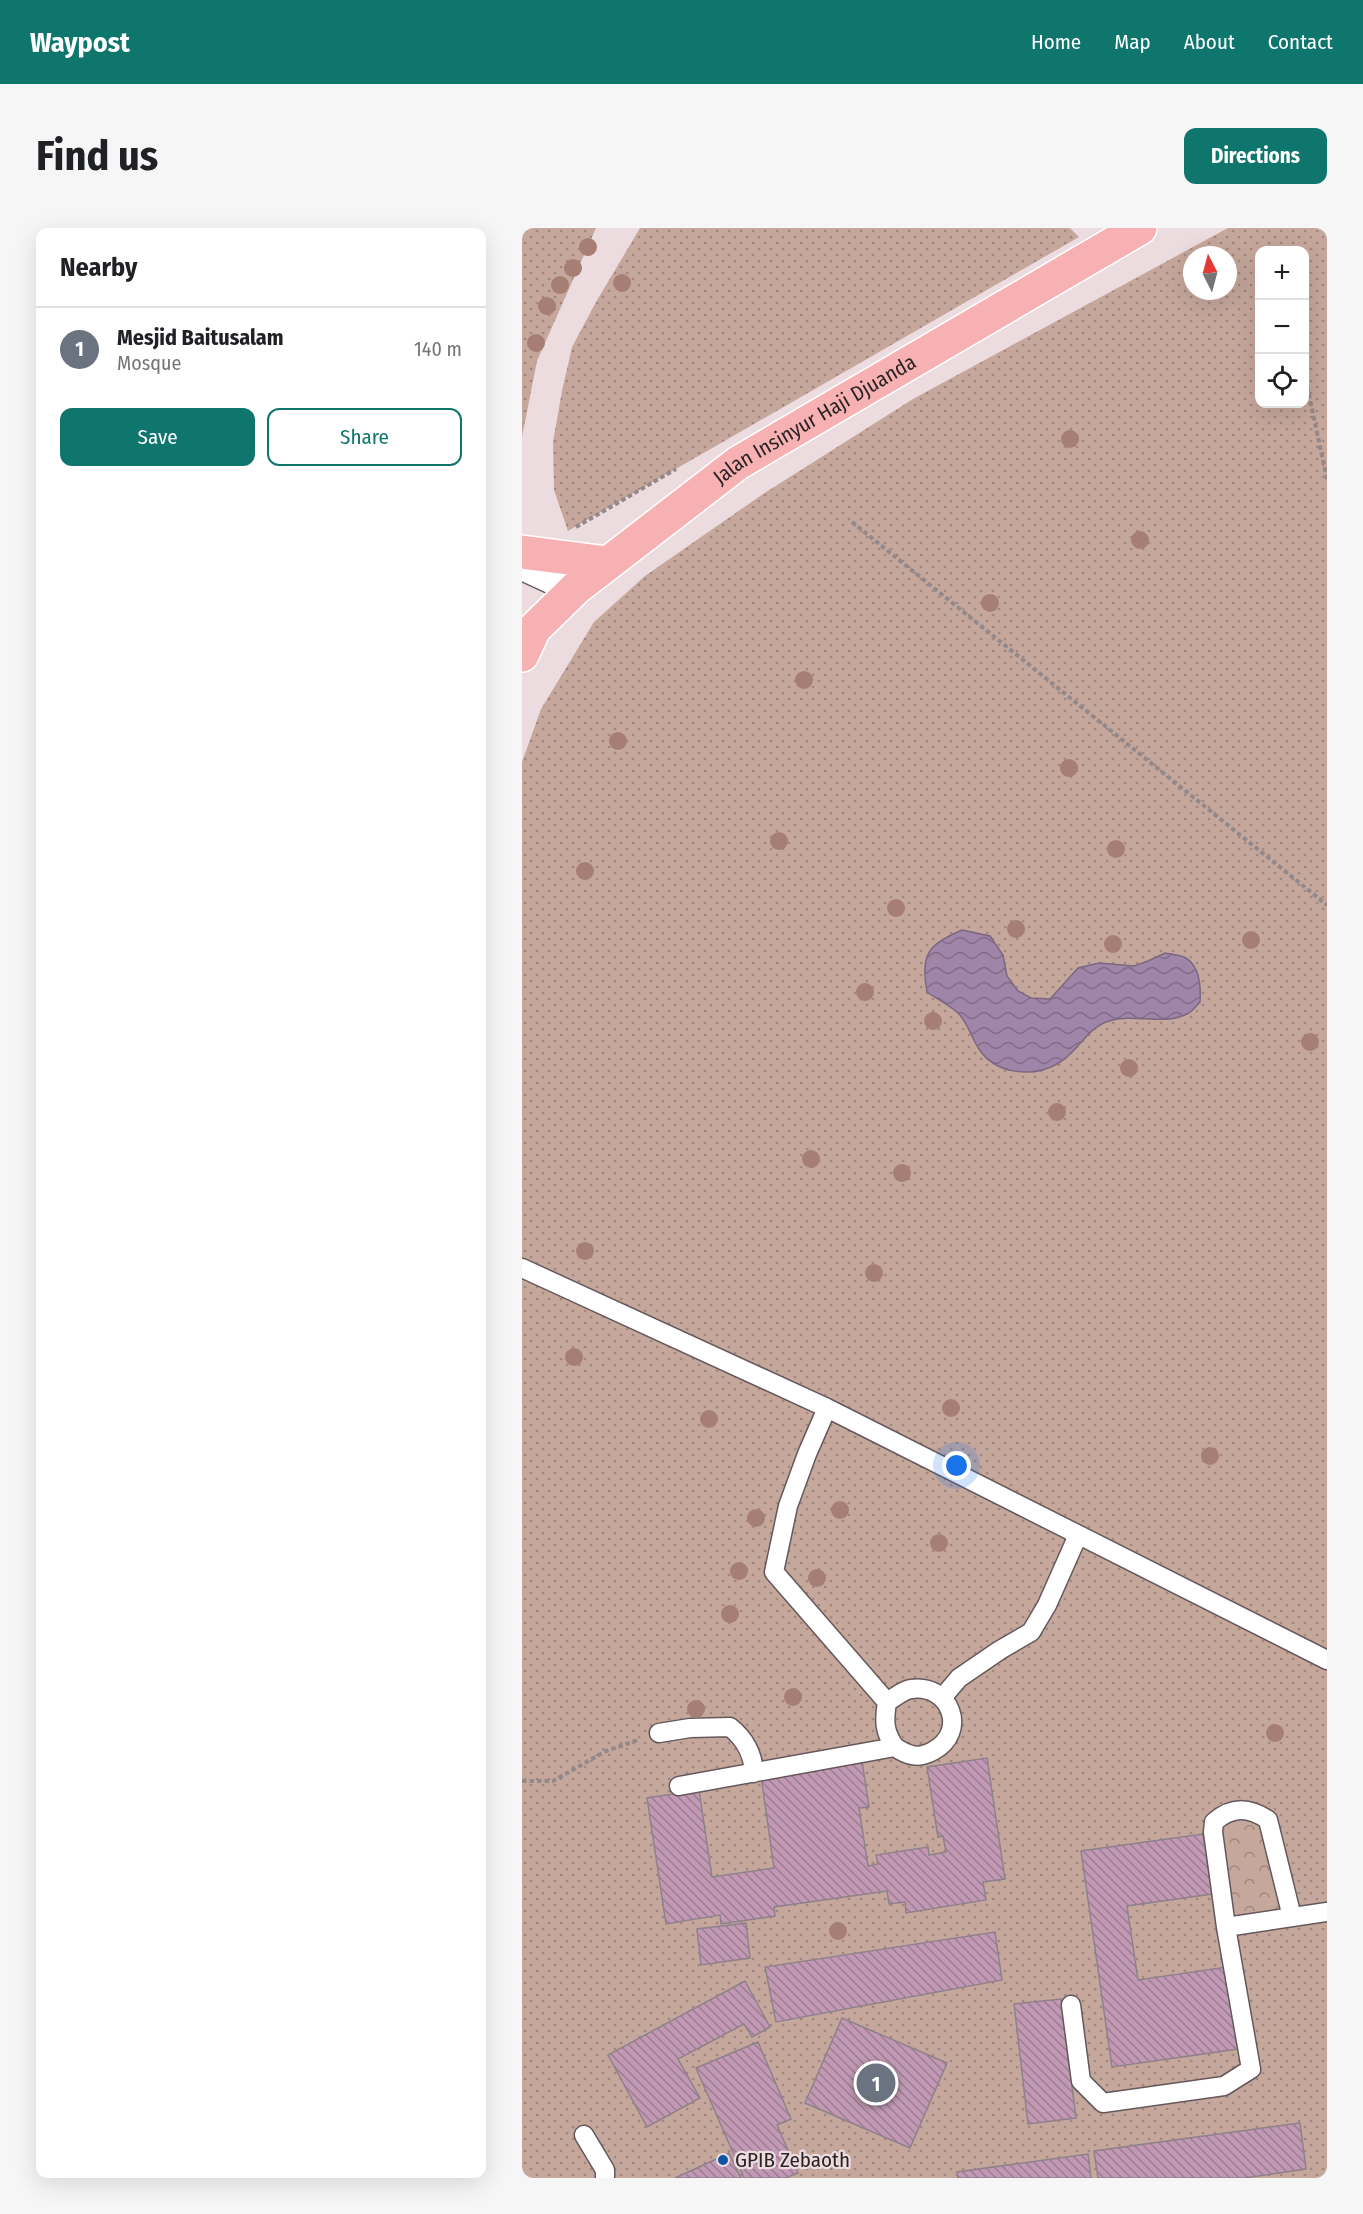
<!DOCTYPE html>
<html lang="en">
<head>
<meta charset="utf-8">
<style>
	:root { --surface:#fff; --page:#f6f6f6; --text:#202124; --muted:#757577; --line:#e0e0e0; --accent:#0f766e }
	body { margin:0; font-family:"Fira Sans Condensed",sans-serif; background:var(--page); color:var(--text) }
	.controls { position:absolute; right:18px; top:18px; display:grid; overflow:hidden; border-radius:12px; box-shadow:0 6px 24px #0002 }
	.controls button { width:54px; height:54px; display:grid; place-items:center; padding:0; border:0; border-bottom:2px solid var(--line); background:var(--surface); color:var(--text); font:30px sans-serif }
	.compass { position:absolute; left:661px; top:18px; width:54px; height:54px; border-radius:50%; background:var(--surface); box-shadow:0 6px 24px #0002; rotate:354deg }
	.you { position:absolute; left:435px; top:1238px; width:21px; height:21px; margin:-15px; border:4px solid #fff; border-radius:50%; background:#1a73e8; box-shadow:0 0 0 9px #1a73e833 }
	.badge { display:grid; place-items:center; width:39px; height:39px; border-radius:50%; background:var(--accent); color:#fff; font-size:20px; font-weight:700 }
	.pin { position:absolute; translate:-50% -50%; border:3px solid #fff; box-shadow:0 2px 6px #0006 }
	.list { margin:0; padding:0; list-style:none }
	h2 { display:flex; justify-content:space-between; align-items:center; height:78px; margin:0; padding:0 24px; font-size:26px }
	h2 small { font-size:20px; font-weight:400; color:var(--muted) }
	.list li { display:grid; grid-template-columns:39px 1fr auto; gap:18px; align-items:center; box-sizing:border-box; height:84px; padding:0 24px; border-top:2px solid var(--line) }
	.list b { display:block; font-size:22px; white-space:nowrap }
	.list p { margin:0; font-size:20px; white-space:nowrap; color:var(--muted) }
	.list em { font-size:20px; font-style:normal; color:var(--muted) }
	.actions { display:flex; gap:12px; padding:18px 24px }
	.actions a { flex:1; padding:14px 0; border:2px solid var(--accent); border-radius:12px; text-align:center; font-size:21px; color:var(--accent) }
	.actions .main { background:var(--accent); color:#fff }
	.icon { flex:none; width:33px; height:33px; fill:none; stroke:currentColor; stroke-width:2; stroke-linecap:round; stroke-linejoin:round }
	.map { position:relative; flex:none; width:805px; height:1950px; overflow:hidden; border-radius:12px }
	header { display:flex; align-items:center; gap:36px; box-sizing:border-box; height:84px; padding:0 30px; background:var(--accent); color:#fff }
	header strong { font-size:28px }
	nav { display:flex; gap:33px; margin-inline-start:auto; font-size:21px }
	.intro { display:flex; align-items:center; justify-content:space-between; box-sizing:border-box; height:144px; padding:0 36px }
	h1 { margin:0; font-size:42px }
	.button { padding:15px 27px; border-radius:12px; background:var(--accent); color:#fff; font-size:21px; font-weight:700 }
	main { display:flex; gap:36px; padding:0 36px }
	aside { flex:1; background:var(--surface); border-radius:12px; box-shadow:0 6px 24px #0002 }
	.map>svg:first-child { display:block }
</style>
</head>
<body>
<header>
<strong>Waypost</strong>
<nav><a>Home</a><a>Map</a><a>About</a><a>Contact</a></nav>
</header>
<div class="intro"><h1>Find us</h1><a class="button">Directions</a></div>
<main>
<aside>
<h2>Nearby<small></small></h2>
<ul class="list">
<li><span class="badge" style="background:#6b7280">1</span><div><b>Mesjid Baitusalam</b><p>Mosque</p></div><em>140 m</em></li>
</ul>
<div class="actions"><a class="main">Save</a><a>Share</a></div>
</aside>
<div class="map">
<svg width="805" height="1950" viewBox="0 0 805 1950">
	<defs>
		<pattern id="green-dots" width="8" height="8" patternUnits="userSpaceOnUse" patternTransform="scale(1.5)"><rect width="8" height="8" fill="#c6a79c"/><path d="M2 2h.1M6 6h.1" fill="none" stroke="#a1887f" stroke-width="1.8" stroke-linecap="round"/></pattern>
		<pattern id="forest-crowns" width="20" height="18" patternUnits="userSpaceOnUse" patternTransform="scale(1.5)"><rect width="20" height="18" fill="#c6a79c"/><path d="M2 6a3 3 0 1 1 6 0M12 15a3 3 0 1 1 6 0" fill="none" stroke="#a1887f"/></pattern>
		<pattern id="water-waves" width="16" height="10" patternUnits="userSpaceOnUse" patternTransform="scale(1.5)"><rect width="16" height="10" fill="#9f85a8"/><path d="M0 5q4-4 8 0t8 0" fill="none" stroke="#826d89"/></pattern>
		<pattern id="building-back-hatch" width="6" height="6" patternUnits="userSpaceOnUse" patternTransform="scale(1.5)"><rect width="6" height="6" fill="#c199b4"/><path d="M-1 5l2 2M0 0l6 6M5-1l2 2" fill="none" stroke="#9d7d92"/></pattern>
	</defs>
	<rect width="100%" height="100%" fill="#ecdce0"/>
	<path fill="url(#green-dots)" fill-rule="evenodd" d="M0,0H74L15,133L0,209Z
		M118,0H548L557,9L46,303L32,262L31,214L40,163L50,119L74,74Z
		M706,0H805V1950H0V534L19,481L72,394L123,348L241,266L391,171ZM738,22H782V176H738ZM670,27H706V63H670Z"/>
	<path fill="url(#forest-crowns)" d="M734,1584L770,1689L704,1699L692,1594Z"/>
	<path fill="url(#water-waves)" stroke="#7c6881" stroke-width="1.5" d="M440,702L468,708L481,727L485,748L496,763L509,770L528,771L556,740L577,735L612,738L626,733L643,725C649,726 657,727 662,729C678,737 679,759 678,774C674,778 670,784 665,786C642,798 612,785 587,793C564,800 556,825 535,836C510,850 473,846 457,821C449,809 446,795 436,785C427,777 415,771 405,764C398,726 406,717 440,702Z"/>
	<path fill="url(#building-back-hatch)" stroke="#8e828a" stroke-width="1.5" d="M465,1530L483,1651L461,1654L464,1672L384,1685L383,1674L367,1676L365,1663L252,1679L253,1688L199,1696L198,1687L144,1696L125,1570L177,1562L190,1649L252,1640L239,1548L340,1533L347,1579L337,1580L346,1638L356,1636L354,1627L406,1619L407,1627L424,1624L421,1608L416,1609L405,1539Z
		M681,1606L690,1666L605,1678L616,1752L705,1739L716,1821L590,1839L559,1623Z
		M224,1695L228,1730L179,1737L175,1701Z
		M473,1704L480,1752L254,1794L243,1739Z
		M223,1753L248,1799L230,1809L222,1796L156,1831L178,1870L125,1899L86,1827Z
		M539,1771L554,1890L506,1896L492,1776Z
		M320,1790L425,1835L388,1920L283,1875Z
		M236,1814L269,1891L255,1897L276,1945L263,1950H222L174,1840Z
		M778,1895L784,1941L722,1950H576L572,1923Z
		M207,1925L219,1950H153L175,1940Z
		M566,1926L569,1950H436L435,1944Z"/>
	<g fill="none" stroke-linecap="round" stroke-linejoin="round">
		<g stroke="#65585b" stroke-width="21">
			<path id="service" d="M0,1040L305,1180L805,1432
				M305,1180L285,1226L266,1278L252,1344L365,1474
				M420,1470L437,1450L478,1422L509,1404L525,1377L556,1307
				M137,1505L168,1500L208,1499C223,1511 231,1525 232,1545
				M157,1558L373,1519C386,1528 397,1531 411,1523C447,1504 428,1455 389,1461C381,1462 372,1470 365,1474C362,1493 362,1504 373,1519
				M770,1689L746,1592C727,1579 710,1578 692,1594L691,1604L704,1699L805,1684
				M549,1777L559,1853L581,1875L702,1858L729,1841L704,1699
				M62,1907L83,1942V1950"/>
		</g>
		<g stroke="#65585b" stroke-width="36">
			<path id="minor" d="M0,335L54,360"/>
		</g>
		<g stroke="#fff" stroke-width="36">
			<g id="primary">
				<path d="M0,324L85,335"/>
				<path id="s1" d="M0,427L12,401L54,360L216,235L618,0"/>
			</g>
		</g>
		<path stroke="#93888a" stroke-width="4" stroke-dasharray="4.5 3" stroke-linecap="butt" d="M782,144L805,251
			M330,294L805,677
			M54,299L154,241
			M0,1553H31L84,1523L116,1512"/>
		<use href="#service" stroke="#fff" stroke-width="18"/>
		<use href="#minor" stroke="#fff" stroke-width="33"/>
		<use href="#primary" stroke="#f8b1b3" stroke-width="33"/>
	</g>
	<g fill="#a67e74">
		<circle cx="66" cy="19" r="9"/>
		<circle cx="51" cy="40" r="9"/>
		<circle cx="100" cy="55" r="9"/>
		<circle cx="38" cy="57" r="9"/>
		<circle cx="25" cy="78" r="9"/>
		<circle cx="14" cy="115" r="9"/>
		<circle cx="548" cy="211" r="9"/>
		<circle cx="618" cy="312" r="9"/>
		<circle cx="468" cy="375" r="9"/>
		<circle cx="282" cy="452" r="9"/>
		<circle cx="96" cy="513" r="9"/>
		<circle cx="547" cy="540" r="9"/>
		<circle cx="257" cy="613" r="9"/>
		<circle cx="594" cy="621" r="9"/>
		<circle cx="63" cy="643" r="9"/>
		<circle cx="374" cy="680" r="9"/>
		<circle cx="494" cy="701" r="9"/>
		<circle cx="729" cy="712" r="9"/>
		<circle cx="591" cy="716" r="9"/>
		<circle cx="343" cy="764" r="9"/>
		<circle cx="411" cy="793" r="9"/>
		<circle cx="788" cy="814" r="9"/>
		<circle cx="607" cy="840" r="9"/>
		<circle cx="535" cy="884" r="9"/>
		<circle cx="289" cy="931" r="9"/>
		<circle cx="380" cy="945" r="9"/>
		<circle cx="63" cy="1023" r="9"/>
		<circle cx="352" cy="1045" r="9"/>
		<circle cx="52" cy="1129" r="9"/>
		<circle cx="429" cy="1180" r="9"/>
		<circle cx="187" cy="1191" r="9"/>
		<circle cx="688" cy="1228" r="9"/>
		<circle cx="318" cy="1282" r="9"/>
		<circle cx="234" cy="1290" r="9"/>
		<circle cx="417" cy="1315" r="9"/>
		<circle cx="217" cy="1343" r="9"/>
		<circle cx="295" cy="1350" r="9"/>
		<circle cx="208" cy="1386" r="9"/>
		<circle cx="271" cy="1469" r="9"/>
		<circle cx="174" cy="1481" r="9"/>
		<circle cx="753" cy="1505" r="9"/>
		<circle cx="316" cy="1703" r="9"/>
	</g>
	<circle fill="#1153a3" stroke="#ecdce0" stroke-width="2" cx="201" cy="1932" r="6"/>
	<g text-anchor="middle" dominant-baseline="central" stroke-width="4.5" stroke-linejoin="round" paint-order="stroke">
		<g font-size="21" fill="#2a2425" stroke="#ecdce0">
			<text stroke="none"><textPath href="#s1" startOffset="380">Jalan Insinyur Haji Djuanda</textPath></text>
		</g>
		<g font-size="21" fill="#2a2425" stroke="#ecdce0" text-anchor="start">
			<text x="213" y="1932">GPIB Zebaoth</text>
		</g>
	</g>
</svg>
<div class="controls">
<button>+</button>
<button>−</button>
<button><svg class="icon" aria-label="locate" viewBox="0 0 24 24"><circle cx="12" cy="12" r="6"/><path d="M12 2v4M12 18v4M2 12h4M18 12h4"/></svg></button>
</div>
<svg class="compass" viewBox="-18 -18 36 36"><path d="M0-13l5 13h-10z" fill="#e53935"/><path d="M0 13l5-13h-10z" fill="#757577"/></svg>
<div class="you"></div>
<div class="pin badge" style="left:354px;top:1855px;background:#6b7280">1</div>
</div>
</main>
</body>
</html>
